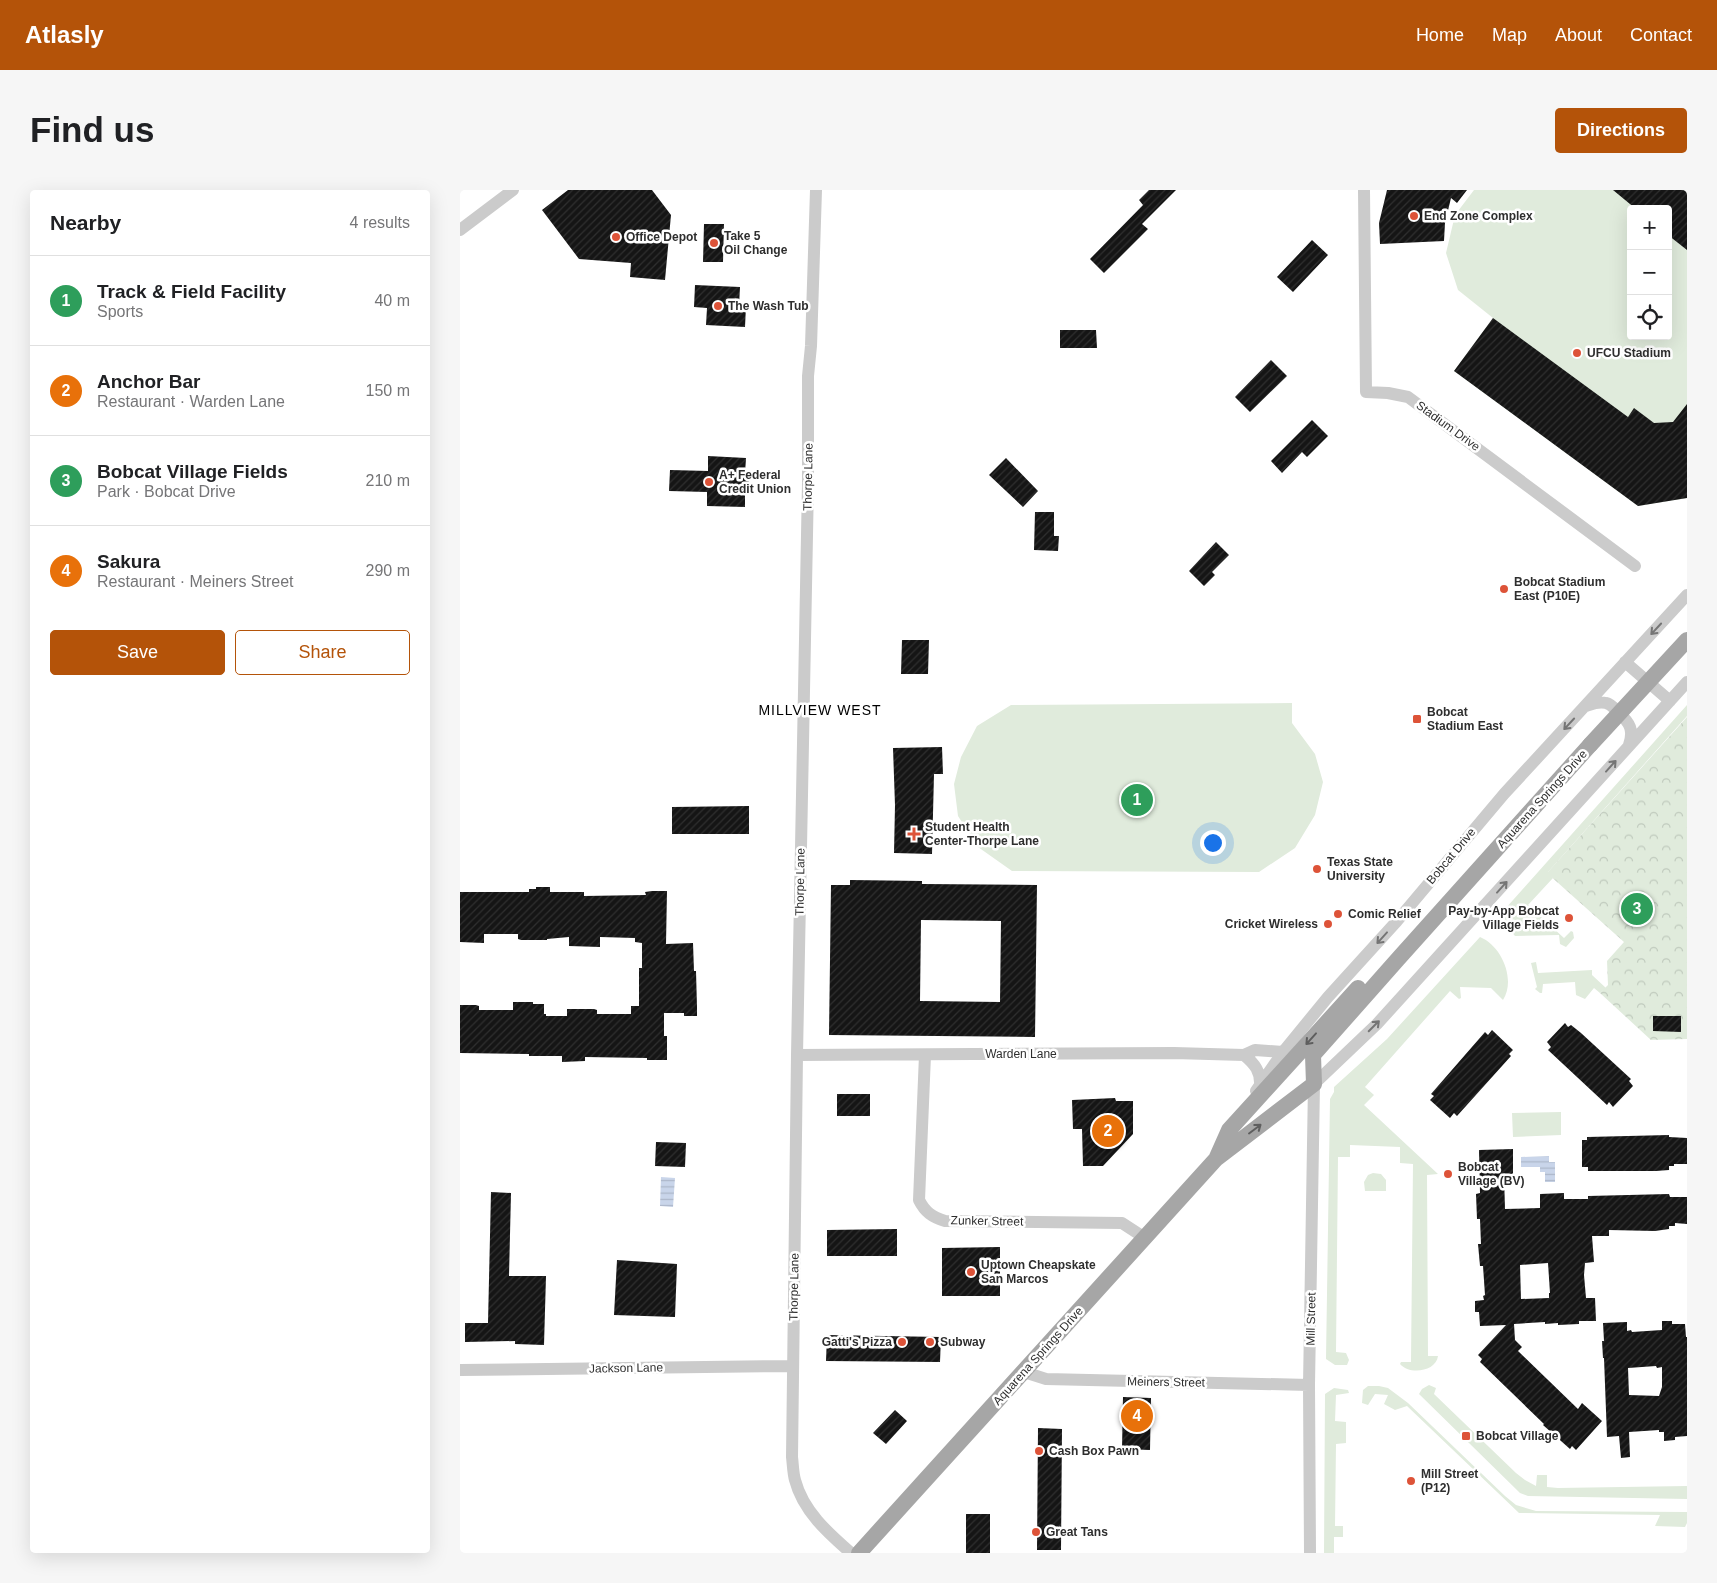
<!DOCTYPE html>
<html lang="en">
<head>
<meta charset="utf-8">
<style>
	:root { --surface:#fff; --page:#f6f6f6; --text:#202124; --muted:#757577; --line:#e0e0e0; --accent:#b45309 }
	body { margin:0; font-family:Arial,sans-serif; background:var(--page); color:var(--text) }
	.controls { position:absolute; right:15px; top:15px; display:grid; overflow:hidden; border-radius:5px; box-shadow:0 5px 20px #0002 }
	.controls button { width:45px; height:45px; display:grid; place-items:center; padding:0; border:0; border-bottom:1px solid var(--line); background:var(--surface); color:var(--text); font:25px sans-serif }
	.you { position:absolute; left:752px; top:652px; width:18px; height:18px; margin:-12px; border:4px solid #fff; border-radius:50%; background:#1a73e8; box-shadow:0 0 0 8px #1a73e833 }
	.badge { display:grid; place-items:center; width:32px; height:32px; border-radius:50%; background:var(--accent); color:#fff; font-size:16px; font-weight:700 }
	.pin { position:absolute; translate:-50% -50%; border:2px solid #fff; box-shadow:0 1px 5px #0006 }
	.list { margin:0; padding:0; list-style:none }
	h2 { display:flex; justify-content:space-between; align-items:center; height:65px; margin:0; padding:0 20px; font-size:21px }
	h2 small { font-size:16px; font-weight:400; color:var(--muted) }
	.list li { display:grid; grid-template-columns:32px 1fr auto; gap:15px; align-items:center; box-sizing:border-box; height:90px; padding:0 20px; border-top:1px solid var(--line) }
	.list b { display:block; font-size:19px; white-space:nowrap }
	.list p { margin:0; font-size:16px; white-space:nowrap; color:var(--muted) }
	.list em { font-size:16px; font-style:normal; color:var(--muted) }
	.actions { display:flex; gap:10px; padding:15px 20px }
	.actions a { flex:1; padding:11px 0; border:1px solid var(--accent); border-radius:5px; text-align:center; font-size:18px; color:var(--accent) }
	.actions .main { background:var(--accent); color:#fff }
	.icon { flex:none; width:28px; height:28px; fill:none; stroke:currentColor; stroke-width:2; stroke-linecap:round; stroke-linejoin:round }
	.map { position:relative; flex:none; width:1227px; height:1363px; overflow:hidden; border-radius:5px }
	header { display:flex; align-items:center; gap:30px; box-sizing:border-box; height:70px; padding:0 25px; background:var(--accent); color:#fff }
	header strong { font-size:24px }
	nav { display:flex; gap:28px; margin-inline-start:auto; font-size:18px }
	.intro { display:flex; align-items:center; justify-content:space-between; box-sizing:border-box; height:120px; padding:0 30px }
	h1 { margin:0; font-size:35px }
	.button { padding:12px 22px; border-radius:5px; background:var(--accent); color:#fff; font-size:18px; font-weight:700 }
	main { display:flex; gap:30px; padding:0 30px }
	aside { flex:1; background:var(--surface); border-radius:5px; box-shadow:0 5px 20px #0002 }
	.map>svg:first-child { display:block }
</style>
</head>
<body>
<header>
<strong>Atlasly</strong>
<nav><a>Home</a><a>Map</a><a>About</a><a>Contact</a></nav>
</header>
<div class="intro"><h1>Find us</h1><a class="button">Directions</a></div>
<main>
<aside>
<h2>Nearby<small>4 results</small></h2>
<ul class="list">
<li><span class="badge" style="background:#2e9e5b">1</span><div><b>Track &amp; Field Facility</b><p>Sports</p></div><em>40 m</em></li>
<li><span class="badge" style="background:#e8710a">2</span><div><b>Anchor Bar</b><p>Restaurant · Warden Lane</p></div><em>150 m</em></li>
<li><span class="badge" style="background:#2e9e5b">3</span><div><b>Bobcat Village Fields</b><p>Park · Bobcat Drive</p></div><em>210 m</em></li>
<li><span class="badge" style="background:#e8710a">4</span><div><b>Sakura</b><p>Restaurant · Meiners Street</p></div><em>290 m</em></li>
</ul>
<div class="actions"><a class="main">Save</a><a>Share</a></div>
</aside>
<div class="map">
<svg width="1227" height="1363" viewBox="0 0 1227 1363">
	<defs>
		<pattern id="forest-crowns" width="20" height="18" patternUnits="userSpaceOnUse" patternTransform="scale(1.25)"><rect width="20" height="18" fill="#e0ebdc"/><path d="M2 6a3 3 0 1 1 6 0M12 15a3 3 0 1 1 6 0" fill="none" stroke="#c0cabd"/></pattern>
		<pattern id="water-rules" width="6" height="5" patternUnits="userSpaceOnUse" patternTransform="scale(1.25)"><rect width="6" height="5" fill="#c9d5ea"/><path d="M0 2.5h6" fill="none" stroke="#adb7c9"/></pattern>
		<pattern id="building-hatch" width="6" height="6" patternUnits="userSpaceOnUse" patternTransform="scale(1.25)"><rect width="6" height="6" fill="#151515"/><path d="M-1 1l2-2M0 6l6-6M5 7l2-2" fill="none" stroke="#2f2f2f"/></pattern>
	</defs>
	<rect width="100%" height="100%" fill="#fff"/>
	<path fill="#e0ebdc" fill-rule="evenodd" d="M1014,0H1227V308L1178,316L994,181L1033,128L998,100L986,63L995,25ZM1171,19H1208V146H1171Z
		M832,513V533L855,564L863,592L855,625L835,658L799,682L552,681L518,657L498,626L494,594L501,567L517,536L551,515Z
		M1227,515V526L1088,682L1093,688L1068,715L1104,748L1111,741L1113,742L1114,748L1106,757L1100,754L1099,745L1055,746L1043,732L1045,719Z
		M1020,747C1042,756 1056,790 1043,810L1031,798L1000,797L1001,808L999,809L990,801L905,897L914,905L904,915L978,984L967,985L968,1166H978C976,1182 949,1185 940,1174L941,1172H951L953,974L940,973V957L890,955V967H878L876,1162L886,1163L889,1170L887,1175H875L866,1169L870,909L874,902V897L927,849Z
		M1076,772L1078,783L1132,780V785L1146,798L1140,803L1134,798L1125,809L1116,805L1115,792L1083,794L1082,803H1080L1075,799L1077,797L1071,773Z
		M1101,922V945L1053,947L1052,923Z
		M913,983L921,984L926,990V1001H905L904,992L908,985Z
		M969,1195L976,1198L974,1204L1056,1283L1065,1290L1076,1296L1077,1285H1087V1297L1098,1298L1227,1296V1309L1068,1306L1060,1303L959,1204L962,1199Z
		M908,1196H919L928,1198L948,1213L1045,1306L1056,1315L1076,1321L1227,1322V1333L1225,1337L1195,1336L1200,1325L1059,1323L947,1216L935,1220L924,1214L928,1205L915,1204L908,1215L902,1213L903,1200Z
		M874,1198L888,1200L889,1203L876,1205L875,1231L886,1232V1253L876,1254L875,1336H883V1347H874V1363H864L865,1204Z"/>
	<path fill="url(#forest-crowns)" d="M1227,527V849L1191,850L1140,803L1148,795L1147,771L1164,752L1087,683Z"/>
	<path fill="url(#water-rules)" d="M1089,966V972H1095V992H1085V982H1080V977H1061V967Z
		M201,987L215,988L213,1017L200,1016Z"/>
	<path fill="url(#building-hatch)" fill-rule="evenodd" d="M108,0H192L211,25L205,90L170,87L171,73L119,69L82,20Z
		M689,0H716L682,34L688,39L644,83L630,69L683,15L679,10Z
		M927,0H1007L997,13L991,8L985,33L984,51L920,54L919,33Z
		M1153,0H1227V60L1208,45V19H1176Z
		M244,34H264L263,72H243Z
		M852,50L868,65L833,102L817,87Z
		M235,95L280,97L279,116H286L285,137L246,135L247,118L234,117Z
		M1033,128L1168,227L1174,218L1194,233L1213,232L1227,214V308L1178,316L994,181Z
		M600,140H636L637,158H600Z
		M811,170L827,186L790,222L775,207Z
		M852,230L868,246L847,267L842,262L822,283L811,271Z
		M248,266L286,268L285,284H289V302H285V317L247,316V302L209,301L210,280L248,281Z
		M546,268L578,301L563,317L529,285Z
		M575,322H594V346H599L598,361L574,360Z
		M756,352L769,365L752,382L755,385L744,396L729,381Z
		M442,450H469L468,484H441Z
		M482,557L483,584H474L472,664L434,663L435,615L433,558Z
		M289,616V644H212V617Z
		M390,690L462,691V694L577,695L575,847L369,845L371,695H390ZM461,730L541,731L540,812L460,811Z
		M76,697H90V702H124V706L186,705L185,702L192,701H207L206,754L233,753L234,781H236L237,817V826H224V823H204V846H207V870H187V868L125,867V871L102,872V866H69V864L0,863V815H16L19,816V820H53V812H73V814H84V824H86V826H107V819H134L137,820V824H171V816H179V778H182V753L175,752V748L140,747V757L109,756V747L87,749V750H61L58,749V744H24V753L0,752V702H69V699H76Z
		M1193,826H1221V842L1193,841Z
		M1105,833L1108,837L1111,835L1121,843L1171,889L1169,891L1173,896L1153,917L1149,912L1147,915L1088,860L1091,857L1087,852Z
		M1032,840L1053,860L1049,864L1051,866L997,926L994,923L990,928L970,910L974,906L971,904L1025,842L1028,845Z
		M377,904H410V926H377Z
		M655,908L656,911H673V944L643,976H623L622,939H613L612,910Z
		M1209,945V947L1227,948V974H1214V976H1209V980L1196,981H1128V977H1122V950H1127V947Z
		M196,952L226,953L225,977L195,976Z
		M1053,959V984L1044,985L1045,1019L1080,1018V1004L1104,1003V1009H1128V1006L1209,1004L1210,1007H1227V1034L1215,1033V1036H1209V1039L1195,1041L1149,1040V1046H1132L1134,1072L1125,1073L1124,1085L1126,1108H1135L1136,1131H1119V1134L1098,1135V1133L1085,1134V1132L1054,1134L1055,1150L1062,1157L1058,1161L1118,1219L1122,1213L1142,1231L1116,1260L1112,1256L1110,1259L1083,1235L1084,1234L1020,1172L1022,1169L1018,1165L1046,1135L1020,1136L1019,1122H1015V1111L1024,1110L1023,1106L1025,1105L1023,1076H1020L1018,1054H1021L1020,1029H1017L1016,1004L1020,1003L1019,960ZM1088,1073L1090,1103H1089V1108L1061,1109L1060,1075Z
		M31,1002L51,1003L49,1086H86L84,1155L55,1154V1151L5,1152V1133H28Z
		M437,1039V1066H367V1040Z
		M540,1057V1106H482V1058Z
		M157,1070L217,1074L215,1127L154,1125Z
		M1202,1131H1212V1134H1225L1226,1147H1227V1246L1215,1247V1250L1204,1251V1242H1199V1240L1169,1242L1170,1267L1161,1268L1159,1246L1147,1247L1144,1168H1143L1142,1151H1144L1143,1133L1167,1132V1141L1171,1140L1172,1142L1202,1140ZM1196,1176L1197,1178L1202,1177V1197L1199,1206L1169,1205L1168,1178Z
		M367,1145L481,1147L480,1172L366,1171Z
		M663,1207L691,1208L690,1260L662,1259Z
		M435,1220L447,1231L426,1254L413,1243Z
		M578,1238L602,1239L601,1360H577Z
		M506,1324H530V1363H506Z"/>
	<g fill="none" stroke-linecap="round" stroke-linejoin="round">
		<path stroke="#cbcbcb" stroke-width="12" d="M356,0L351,156L348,186V293L337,865L332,1267C333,1275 333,1283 335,1290C343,1321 368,1343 391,1363
			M904,0L906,202L928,203L948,207L1175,376
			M0,40L53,0
			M1165,472L1210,511
			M1126,516C1132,514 1138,511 1146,513C1151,514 1155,519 1159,523C1170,533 1174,540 1169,555
			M337,865L714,863L784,865L795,860L823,862
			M465,865L459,1010C465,1022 472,1027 485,1031L662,1033L685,1048
			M784,865C795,874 801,882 800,896
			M796,901L823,862L868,807L937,731L1044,604L1227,405
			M0,1180L333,1176
			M564,1182L586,1189L849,1195
			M850,1363L849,1195L854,894L917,834L1227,492"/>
		<path stroke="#a6a6a6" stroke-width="16" d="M757,967L769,940L898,798
			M399,1363L756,969L854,894L853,865L938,769L1130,555"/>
		<path stroke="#a6a6a6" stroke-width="16" d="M1130,555L1227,450"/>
	</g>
	<defs><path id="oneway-shaft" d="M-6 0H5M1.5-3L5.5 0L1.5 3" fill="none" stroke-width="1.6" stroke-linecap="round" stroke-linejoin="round" transform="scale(1.25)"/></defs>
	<g stroke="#757575">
		<use href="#oneway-shaft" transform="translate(1196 439) rotate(133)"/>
		<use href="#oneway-shaft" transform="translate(1109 534) rotate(133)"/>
		<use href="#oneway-shaft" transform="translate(1151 576) rotate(-48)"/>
		<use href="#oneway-shaft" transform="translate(1042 697) rotate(-48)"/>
		<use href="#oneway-shaft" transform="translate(922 748) rotate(132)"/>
		<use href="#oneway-shaft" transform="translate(914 836) rotate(-45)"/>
	</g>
	<g stroke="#5e5e5e">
		<use href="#oneway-shaft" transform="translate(851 849) rotate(132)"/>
		<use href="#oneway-shaft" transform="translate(795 939) rotate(-37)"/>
	</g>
	<g fill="#dd5338" stroke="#fff" stroke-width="2">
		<circle cx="954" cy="26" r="5"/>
		<circle cx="156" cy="47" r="5"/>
		<circle cx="254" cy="53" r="5"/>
		<circle cx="258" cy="116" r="5"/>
		<circle cx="1117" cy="163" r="5"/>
		<circle cx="249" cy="292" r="5"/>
		<circle cx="1044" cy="399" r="5"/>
		<rect x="952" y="524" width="10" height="10" rx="2.5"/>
		<path d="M451.5 636.5h5v5h5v5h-5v5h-5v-5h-5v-5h5z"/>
		<circle cx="857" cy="679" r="5"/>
		<circle cx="878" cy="724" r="5"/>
		<circle cx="1109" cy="728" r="5"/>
		<circle cx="868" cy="734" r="5"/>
		<circle cx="988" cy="984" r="5"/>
		<circle cx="511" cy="1082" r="5"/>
		<circle cx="442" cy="1152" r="5"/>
		<circle cx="470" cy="1152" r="5"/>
		<rect x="1001" y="1241" width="10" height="10" rx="2.5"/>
		<circle cx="579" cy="1261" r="5"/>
		<circle cx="951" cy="1291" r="5"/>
		<circle cx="576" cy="1342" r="5"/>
	</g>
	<g text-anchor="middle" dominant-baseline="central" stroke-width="5" stroke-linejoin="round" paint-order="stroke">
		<g font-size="12" font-weight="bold" fill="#2e2e2e" stroke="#fff" text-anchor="start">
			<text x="964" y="26">End Zone Complex</text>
			<text x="264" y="46">Take 5<tspan x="264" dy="14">Oil Change</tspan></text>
			<text x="166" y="47">Office Depot</text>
			<text x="268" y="116">The Wash Tub</text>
			<text x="1127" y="163">UFCU Stadium</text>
			<text x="259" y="285">A+ Federal<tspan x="259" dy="14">Credit Union</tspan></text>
			<text x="1054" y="392">Bobcat Stadium<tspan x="1054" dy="14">East (P10E)</tspan></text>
			<text x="967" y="522">Bobcat<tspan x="967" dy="14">Stadium East</tspan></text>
			<text x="465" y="637">Student Health<tspan x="465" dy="14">Center-Thorpe Lane</tspan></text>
			<text x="867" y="672">Texas State<tspan x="867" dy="14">University</tspan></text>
			<text x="1099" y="721" text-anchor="end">Pay-by-App Bobcat<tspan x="1099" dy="14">Village Fields</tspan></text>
			<text x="888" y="724">Comic Relief</text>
			<text x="858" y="734" text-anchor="end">Cricket Wireless</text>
			<text x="998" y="977">Bobcat<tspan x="998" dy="14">Village (BV)</tspan></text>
			<text x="521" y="1075">Uptown Cheapskate<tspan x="521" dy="14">San Marcos</tspan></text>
			<text x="432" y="1152" text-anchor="end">Gatti's Pizza</text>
			<text x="480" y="1152">Subway</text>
			<text x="1016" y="1246">Bobcat Village</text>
			<text x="589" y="1261">Cash Box Pawn</text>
			<text x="961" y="1284">Mill Street<tspan x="961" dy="14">(P12)</tspan></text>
			<text x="586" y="1342">Great Tans</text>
		</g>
		<g font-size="12" fill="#2e2e2e" stroke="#fff">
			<text transform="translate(988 236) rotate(36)">Stadium Drive</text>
			<text transform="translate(348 287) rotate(-89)">Thorpe Lane</text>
			<text transform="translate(1082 609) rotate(-48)">Aquarena Springs Drive</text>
			<text transform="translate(991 666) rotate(-50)">Bobcat Drive</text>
			<text transform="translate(340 692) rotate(-89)">Thorpe Lane</text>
			<text x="561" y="864">Warden Lane</text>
			<text transform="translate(527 1031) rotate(1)">Zunker Street</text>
			<text transform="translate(334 1097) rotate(-89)">Thorpe Lane</text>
			<text transform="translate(851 1129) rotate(-89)">Mill Street</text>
			<text transform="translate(578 1166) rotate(-48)">Aquarena Springs Drive</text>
			<text transform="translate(166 1178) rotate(-1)">Jackson Lane</text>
			<text transform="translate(706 1192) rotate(1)">Meiners Street</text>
		</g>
		<g font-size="14" letter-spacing="1" fill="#000" stroke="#fff">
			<text x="360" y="520">MILLVIEW WEST</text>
		</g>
	</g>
</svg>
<div class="controls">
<button>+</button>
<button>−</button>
<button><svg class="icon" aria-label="locate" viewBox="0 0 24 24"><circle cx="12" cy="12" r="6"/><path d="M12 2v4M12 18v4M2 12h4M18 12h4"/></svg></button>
</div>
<div class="you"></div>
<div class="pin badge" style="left:677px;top:610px;background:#2e9e5b">1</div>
<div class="pin badge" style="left:648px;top:941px;background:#e8710a">2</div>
<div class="pin badge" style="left:1177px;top:719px;background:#2e9e5b">3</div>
<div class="pin badge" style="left:677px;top:1226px;background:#e8710a">4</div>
</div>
</main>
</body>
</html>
